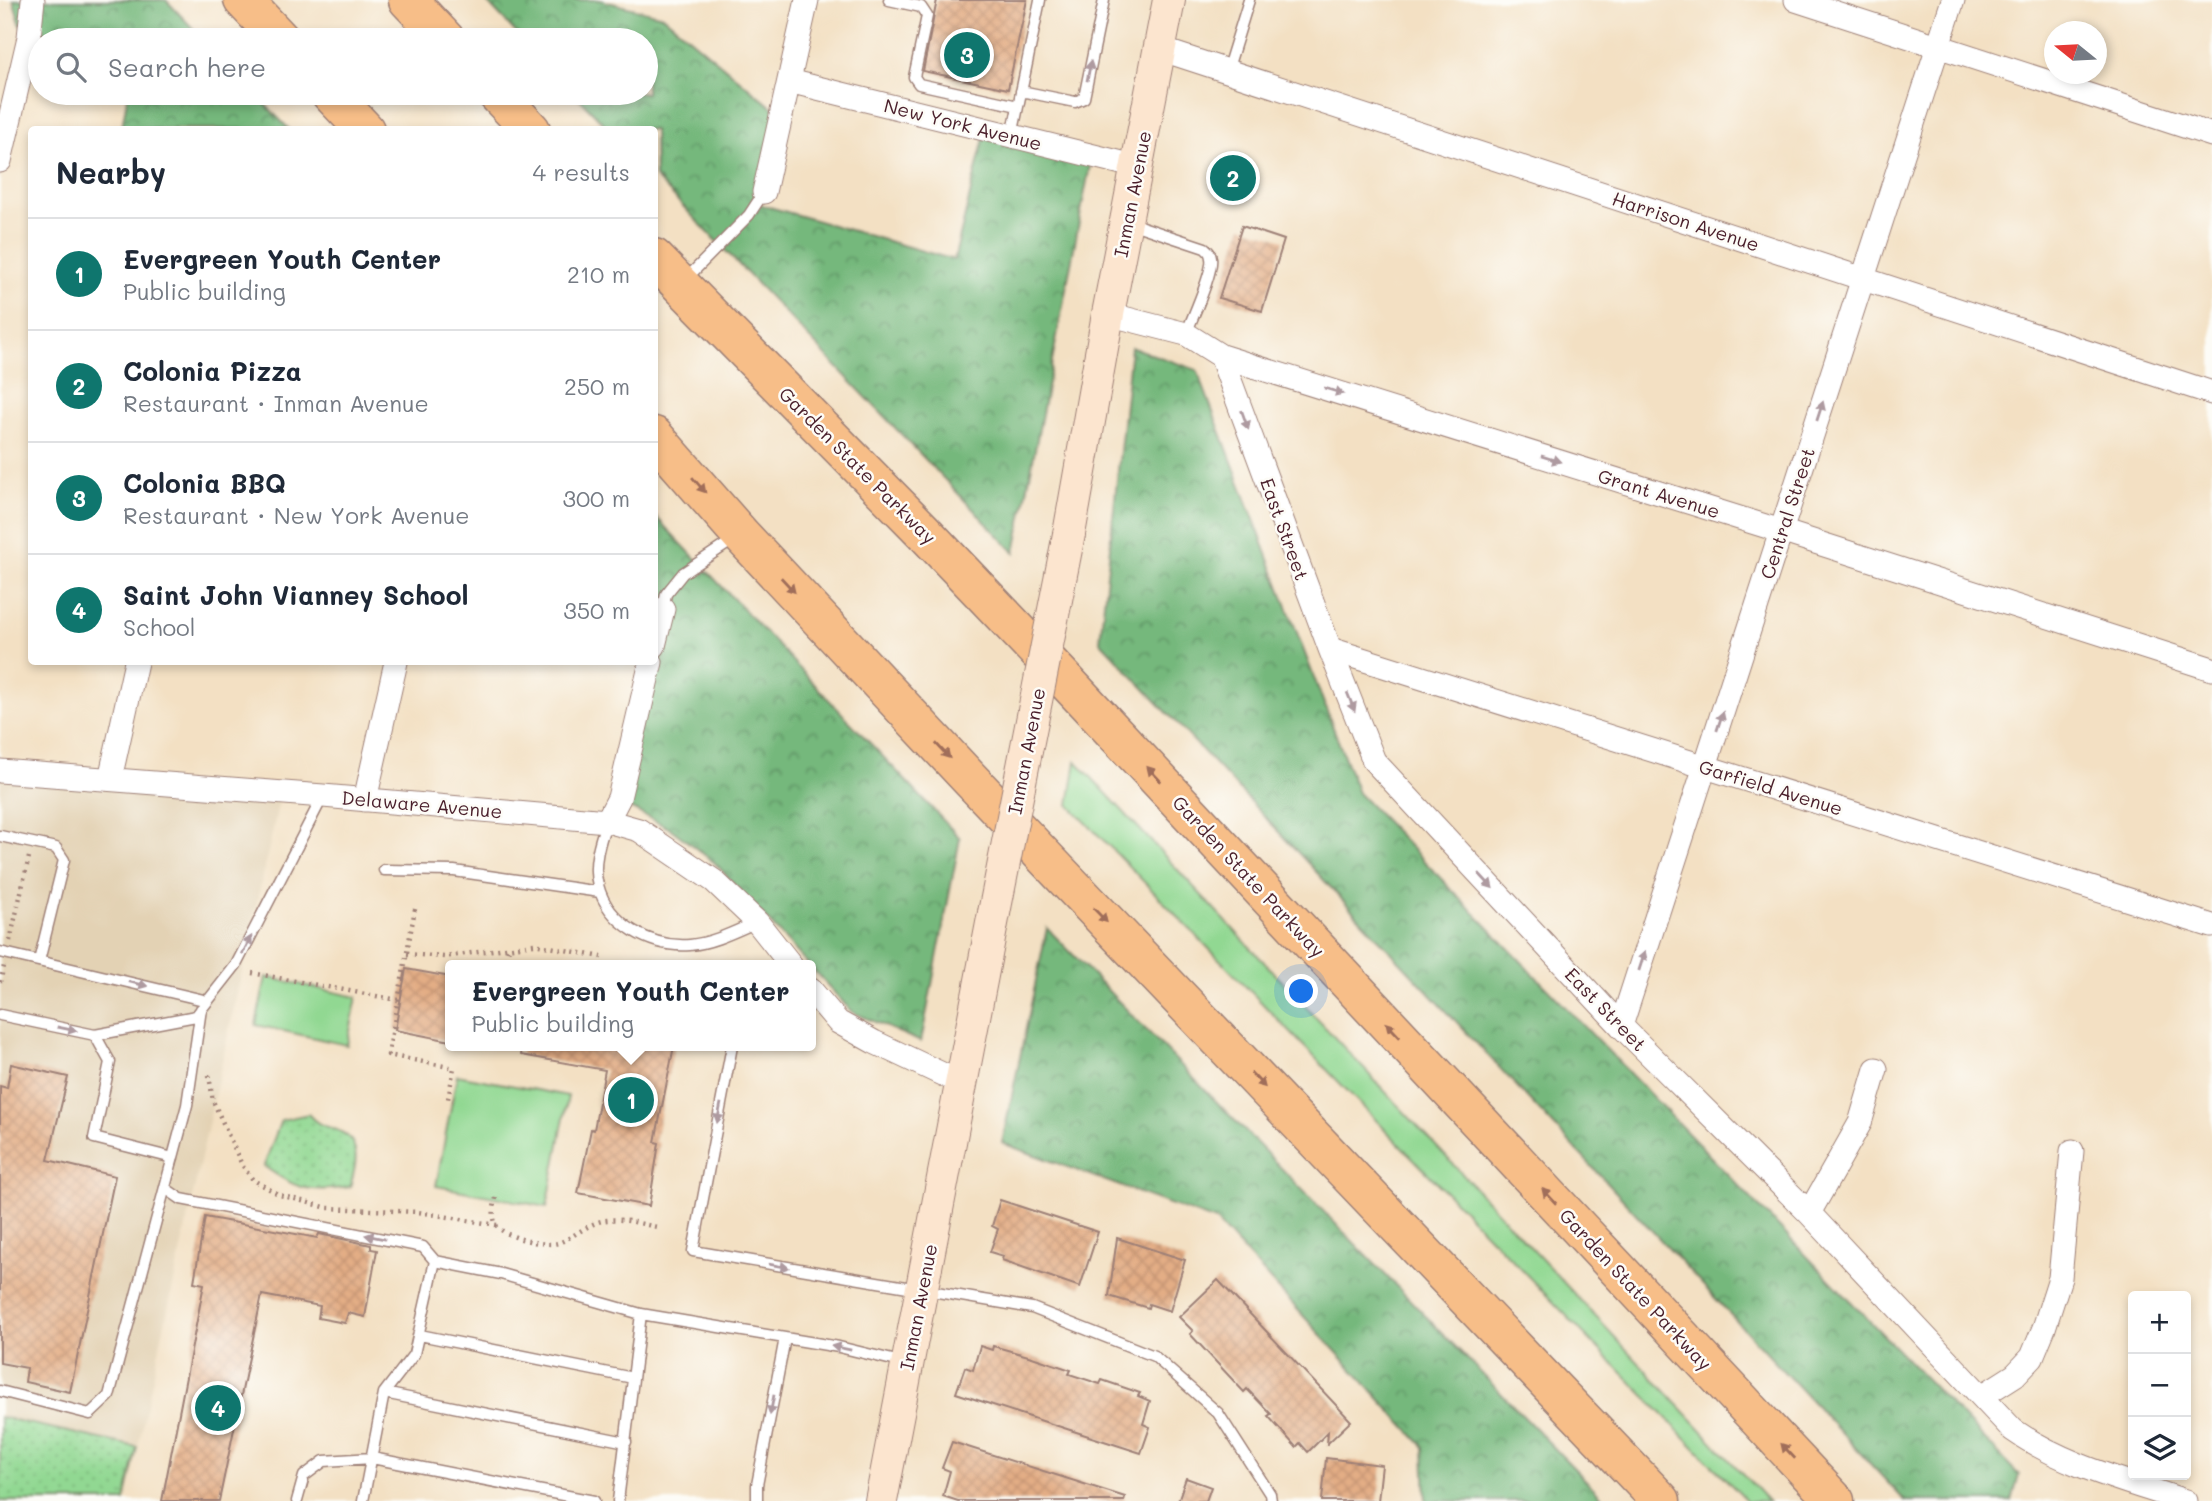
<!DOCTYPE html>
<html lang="en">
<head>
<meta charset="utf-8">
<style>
	:root { --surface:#fff; --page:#f2f2f3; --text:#1f2937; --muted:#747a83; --line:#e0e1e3; --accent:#0f766e }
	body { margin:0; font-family:Mali,sans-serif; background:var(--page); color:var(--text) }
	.controls { position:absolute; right:21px; bottom:21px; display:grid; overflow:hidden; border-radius:7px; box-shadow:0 4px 10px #0003 }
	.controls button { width:63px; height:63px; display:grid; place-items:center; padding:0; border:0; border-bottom:2px solid var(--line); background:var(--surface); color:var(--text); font:35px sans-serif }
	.compass { position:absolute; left:2044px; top:21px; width:63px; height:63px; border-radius:50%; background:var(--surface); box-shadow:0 4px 10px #0003; rotate:288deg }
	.you { position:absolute; left:1302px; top:992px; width:24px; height:24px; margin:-18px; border:5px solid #fff; border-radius:50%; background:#1a73e8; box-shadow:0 0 0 10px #1a73e833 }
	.badge { display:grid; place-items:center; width:46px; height:46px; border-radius:50%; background:var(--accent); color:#fff; font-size:23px; font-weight:700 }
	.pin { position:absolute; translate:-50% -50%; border:4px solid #fff; box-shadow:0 2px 7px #0006 }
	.popup { position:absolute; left:445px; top:960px; width:371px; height:91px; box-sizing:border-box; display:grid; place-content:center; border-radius:7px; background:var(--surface); filter:drop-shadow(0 2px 5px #0005); font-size:23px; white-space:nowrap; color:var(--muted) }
	.popup b { font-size:26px; color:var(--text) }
	.popup::after { content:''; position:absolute; left:50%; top:100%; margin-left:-14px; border:14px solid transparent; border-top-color:var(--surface) }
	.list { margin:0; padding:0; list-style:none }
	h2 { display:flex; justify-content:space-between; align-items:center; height:91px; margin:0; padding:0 28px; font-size:30px }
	h2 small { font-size:23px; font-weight:400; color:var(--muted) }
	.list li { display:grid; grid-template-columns:46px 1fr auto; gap:21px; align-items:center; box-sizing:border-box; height:112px; padding:0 28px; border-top:2px solid var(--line) }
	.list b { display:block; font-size:26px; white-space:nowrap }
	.list p { margin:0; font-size:23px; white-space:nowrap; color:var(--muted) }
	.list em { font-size:23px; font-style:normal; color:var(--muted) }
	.icon { flex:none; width:38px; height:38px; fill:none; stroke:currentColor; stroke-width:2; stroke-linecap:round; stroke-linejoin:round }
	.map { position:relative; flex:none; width:2212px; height:1501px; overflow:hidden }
	.search { position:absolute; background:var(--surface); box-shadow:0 4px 10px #0003; left:28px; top:28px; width:630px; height:77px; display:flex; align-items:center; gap:18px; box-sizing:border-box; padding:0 24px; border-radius:38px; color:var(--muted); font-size:26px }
	.panel { position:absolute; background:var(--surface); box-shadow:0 4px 10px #0003; left:28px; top:126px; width:630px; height:539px; border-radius:7px }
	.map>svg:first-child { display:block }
</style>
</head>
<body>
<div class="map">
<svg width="2212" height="1501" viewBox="0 0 2212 1501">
	<defs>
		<pattern id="forest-crowns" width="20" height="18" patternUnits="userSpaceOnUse" patternTransform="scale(1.75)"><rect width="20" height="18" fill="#74b87c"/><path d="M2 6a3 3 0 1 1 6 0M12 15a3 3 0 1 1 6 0" fill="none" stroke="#619566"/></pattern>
		<pattern id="park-dots" width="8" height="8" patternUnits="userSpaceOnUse" patternTransform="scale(1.75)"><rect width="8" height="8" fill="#91d892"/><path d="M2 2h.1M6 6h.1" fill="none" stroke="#7fb97e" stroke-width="1.8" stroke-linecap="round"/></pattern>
		<pattern id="building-cross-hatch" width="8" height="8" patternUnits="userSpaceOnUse" patternTransform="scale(1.75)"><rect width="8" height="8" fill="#e3ad85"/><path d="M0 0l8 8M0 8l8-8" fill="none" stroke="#c49473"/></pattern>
	</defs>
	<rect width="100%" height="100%" fill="#fdfcf7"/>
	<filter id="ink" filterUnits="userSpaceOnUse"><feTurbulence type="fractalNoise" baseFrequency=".0143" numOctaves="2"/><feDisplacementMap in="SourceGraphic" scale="14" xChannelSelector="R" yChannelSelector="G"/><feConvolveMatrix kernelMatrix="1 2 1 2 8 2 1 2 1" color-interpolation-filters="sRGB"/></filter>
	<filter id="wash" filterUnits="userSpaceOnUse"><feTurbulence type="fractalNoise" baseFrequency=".00686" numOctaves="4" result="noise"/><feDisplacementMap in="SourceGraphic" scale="28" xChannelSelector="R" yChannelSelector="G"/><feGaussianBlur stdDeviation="1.57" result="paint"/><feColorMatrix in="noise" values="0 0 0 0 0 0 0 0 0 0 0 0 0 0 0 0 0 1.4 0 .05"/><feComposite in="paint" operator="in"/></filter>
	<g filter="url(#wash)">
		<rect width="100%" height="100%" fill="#f3e0c3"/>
		<path fill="#e3d2b4" d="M0,771L281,792L126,1501H0Z"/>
		<path fill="#91d892" stroke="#6e7c5e" stroke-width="2" d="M1076,761L1768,1501H1747L1069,805Z
			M266,977L357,997L347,1045L256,1025Z
			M457,1075L568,1096L547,1207L436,1186Z"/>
		<path fill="url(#forest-crowns)" stroke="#5f6c54" stroke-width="2" d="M13,0H166L204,40H79L21,26Z
			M485,0H600L663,16L779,113L759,204L954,260L986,130L1092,155L1015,553L655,177L654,130L609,129L574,93H646V40H523Z
			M128,93H254L289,129H134L122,127Z
			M1131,347L1197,370L1358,793L2019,1475L2012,1501H1905L1100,641Z
			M655,516L960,838L921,1042L852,1012L715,863L671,829L620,803L669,603L655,589Z
			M1047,928L1606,1501H1426L1424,1447L1216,1221L1002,1143Z"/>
		<path fill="url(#park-dots)" stroke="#6e7c5e" stroke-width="2" d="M308,1114C320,1128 327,1125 341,1132C363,1143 355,1170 350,1187C311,1193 296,1190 264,1166L281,1120Z
			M0,1417L137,1447L125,1501H0Z"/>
		<g id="blocks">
			<path fill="url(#building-cross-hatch)" d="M937,0H1027L1008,89L923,71Z
				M1242,226L1284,240L1262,311L1219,298Z
				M406,969L451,977V1041L395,1030Z
				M522,1046H674L655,1142L659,1143L649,1206L578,1193L591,1129L594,1130L605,1070L521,1055Z
				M11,1064L68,1077L48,1160L115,1176L70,1392L25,1382L27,1368L0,1363V1086L7,1088Z
				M1000,1200L1098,1232L1080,1287L1002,1260L1003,1256L990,1252L998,1229L992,1226Z
				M205,1217L317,1238L319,1234L371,1245V1249L377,1250L365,1317L348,1313L345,1323L318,1318L320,1306L262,1295L219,1501H162L204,1284L194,1282Z
				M1117,1238L1185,1260L1170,1311L1149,1304L1148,1308L1109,1296Z
				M1218,1280L1351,1421L1327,1444L1328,1432L1308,1452L1300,1443L1296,1447L1268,1416L1271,1414L1247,1389L1244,1392L1190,1334L1193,1331L1179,1317Z
				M980,1346L992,1350L993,1346L1032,1357L1071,1370L1069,1374L1100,1384L1102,1380L1140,1393L1138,1396L1150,1401L1143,1424L1150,1427L1141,1453L956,1393L965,1367L973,1370Z
				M952,1442L1125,1497L1124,1501H958L943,1496L950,1471L942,1468Z
				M1326,1458L1382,1465L1378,1501H1322Z
				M1186,1478L1211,1487L1206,1501H1178Z"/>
		</g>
	</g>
	<g filter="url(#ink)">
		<use href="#blocks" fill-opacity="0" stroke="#9e8077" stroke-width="2"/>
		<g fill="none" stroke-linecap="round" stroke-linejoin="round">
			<g stroke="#9e8077" stroke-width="13">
				<path id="service" d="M889,0L921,7L927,16L914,77L919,84L1018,106
					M1227,71L1249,0
					M1021,91L1075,102L1084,98L1104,0
					M1012,136L1040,0
					M1130,223L1205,248C1209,252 1210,252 1211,258C1214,271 1192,318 1186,334
					M684,281L749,215L764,192
					M663,609L666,594L683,573L736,538
					M607,821C600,840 592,865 598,885C608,924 651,948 690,945C713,943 736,931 757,922
					M0,836L56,848L64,860L39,961
					M384,870L454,871L600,892
					M0,952L208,1001
					M0,1015L95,1035L196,1016L236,965L323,796
					M95,1035L110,1062L94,1138L173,1158
					M732,1046L693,1251L1032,1308L1154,1356L1218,1413L1270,1494L1271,1501
					M165,1188L181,1199L423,1247L435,1261
					M420,1335L633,1378
					M0,1391L90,1414L109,1396L187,1105L201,1009
					M384,1393L626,1442
					M297,1501L304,1476L324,1461L372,1458L594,1501
					M363,1501L384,1393L414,1354L435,1261L501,1274L641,1314L839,1347L905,1363
					M618,1501L641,1314
					M757,1501V1485L785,1338"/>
			</g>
			<g stroke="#9e8077" stroke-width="25">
				<path id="minor" d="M1796,0L2212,135
					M1160,49L2212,393
					M789,81L1138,167
					M0,161L29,37L33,0
					M764,192L807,0
					M1108,314L1186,334L1221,356L1781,531L2212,669
					M1221,356L1330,649L1374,761L1621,1026L1809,1213L2013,1430C2065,1466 2126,1481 2185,1501
					M654,646L663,609
					M1330,649L2212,926
					M0,771L323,796L607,821L639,830L714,881L757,922L791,965
					M110,779L136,662
					M365,800L396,662
					M607,821L619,798L651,662
					M811,990L838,1022L874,1042L961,1083
					M1621,1026L1953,0
					M1809,1213L1860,1123L1876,1069
					M1982,1396L2015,1375L2032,1357L2044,1328L2060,1278L2072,1151"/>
			</g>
			<g stroke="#9e8077" stroke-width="34">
				<path id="secondary" d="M1069,534L1108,314L1169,0
					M881,1501L994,913"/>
			</g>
			<g stroke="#9e8077" stroke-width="41">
				<path id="motorway" d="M243,0L281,40
					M408,0L446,40
					M330,93L365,130
					M496,93L531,130
					M654,258L923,531L1066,681L1835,1501
					M654,436L741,535L968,777L1661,1501"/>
			</g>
			<path stroke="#9e8077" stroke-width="4.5" stroke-dasharray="2 5" stroke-linecap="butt" d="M415,909L388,1055L454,1068L448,1099L453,1100
				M10,941L29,857
				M407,954L444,957L534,944L602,957
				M505,965L509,948
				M252,973L398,1000
				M0,982L4,966
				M209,1075L213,1101L242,1165L253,1180L280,1195L328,1208L418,1212L497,1225
				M496,1198C494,1206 492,1216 496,1225C504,1237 544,1247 558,1243C575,1237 589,1222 607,1220C623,1218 641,1224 657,1227"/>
			<use href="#service" stroke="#fff" stroke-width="10"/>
			<use href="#minor" stroke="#fff" stroke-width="23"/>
			<use href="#secondary" stroke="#fce5cf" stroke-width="32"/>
			<use href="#motorway" stroke="#f7be88" stroke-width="38"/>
			<g stroke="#9e8077" stroke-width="34" stroke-linecap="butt">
				<path id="secondary-bridge" d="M994,913L1069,534"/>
			</g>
			<use href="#secondary-bridge" stroke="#fce5cf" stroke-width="32"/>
		</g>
		<defs><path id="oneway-solid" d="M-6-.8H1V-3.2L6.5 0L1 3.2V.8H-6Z" transform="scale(1.75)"/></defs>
		<g fill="#ae9aa0">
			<use href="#oneway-solid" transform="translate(1089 71) rotate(-79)"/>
			<use href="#oneway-solid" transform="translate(1334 391) rotate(17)"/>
			<use href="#oneway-solid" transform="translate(1820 411) rotate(-72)"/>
			<use href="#oneway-solid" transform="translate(1245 420) rotate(70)"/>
			<use href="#oneway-solid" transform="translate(1551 459) rotate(17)"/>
			<use href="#oneway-solid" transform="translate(1351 702) rotate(68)"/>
			<use href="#oneway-solid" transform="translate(1720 721) rotate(-72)"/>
			<use href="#oneway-solid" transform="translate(1486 881) rotate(47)"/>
			<use href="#oneway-solid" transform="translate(247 945) rotate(-63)"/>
			<use href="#oneway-solid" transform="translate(1642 961) rotate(-72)"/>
			<use href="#oneway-solid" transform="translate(138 984) rotate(14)"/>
			<use href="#oneway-solid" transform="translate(67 1029) rotate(12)"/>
			<use href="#oneway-solid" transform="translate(719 1113) rotate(101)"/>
			<use href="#oneway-solid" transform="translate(375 1237) rotate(-169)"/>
			<use href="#oneway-solid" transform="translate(779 1266) rotate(10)"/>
			<use href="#oneway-solid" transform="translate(841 1348) rotate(-168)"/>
			<use href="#oneway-solid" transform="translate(772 1405) rotate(101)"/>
		</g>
		<g fill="#a06e5a">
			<use href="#oneway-solid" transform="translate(699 485) rotate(49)"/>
			<use href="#oneway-solid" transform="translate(788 585) rotate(47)"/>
			<use href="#oneway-solid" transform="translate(943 751) rotate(47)"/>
			<use href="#oneway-solid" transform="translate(1154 774) rotate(-133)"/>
			<use href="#oneway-solid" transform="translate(1100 915) rotate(46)"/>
			<use href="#oneway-solid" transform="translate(1393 1030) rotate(-133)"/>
			<use href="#oneway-solid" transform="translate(1258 1080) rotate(46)"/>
			<use href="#oneway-solid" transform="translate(1549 1196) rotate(-133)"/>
			<use href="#oneway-solid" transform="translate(1788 1451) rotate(-133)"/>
		</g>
	</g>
	<g text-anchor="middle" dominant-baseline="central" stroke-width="5" stroke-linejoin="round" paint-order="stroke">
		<g font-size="19" fill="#4a1f2b" stroke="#fdfcf7">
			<text transform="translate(963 124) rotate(14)">New York Avenue</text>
			<text transform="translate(1132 194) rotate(-79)">Inman Avenue</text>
			<text transform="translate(1686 221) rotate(18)">Harrison Avenue</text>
			<text transform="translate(858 465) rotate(45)">Garden State Parkway</text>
			<text transform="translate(1659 493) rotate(17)">Grant Avenue</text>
			<text transform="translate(1787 513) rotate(-72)">Central Street</text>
			<text transform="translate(1285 529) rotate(70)">East Street</text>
			<text transform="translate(1026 751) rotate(-79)">Inman Avenue</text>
			<text transform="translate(1771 787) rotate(17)">Garfield Avenue</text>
			<text transform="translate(422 804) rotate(5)">Delaware Avenue</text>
			<text transform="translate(1249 876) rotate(47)">Garden State Parkway</text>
			<text transform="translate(1606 1009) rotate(46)">East Street</text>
			<text transform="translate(1636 1289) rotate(47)">Garden State Parkway</text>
			<text transform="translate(918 1307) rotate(-79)">Inman Avenue</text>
		</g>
	</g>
</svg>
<div class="controls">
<button>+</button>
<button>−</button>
<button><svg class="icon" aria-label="layers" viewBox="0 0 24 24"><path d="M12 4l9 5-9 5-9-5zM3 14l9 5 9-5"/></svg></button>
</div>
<svg class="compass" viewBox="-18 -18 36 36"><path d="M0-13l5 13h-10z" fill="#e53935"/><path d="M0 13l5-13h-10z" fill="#747a83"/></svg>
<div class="you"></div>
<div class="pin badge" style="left:631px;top:1100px">1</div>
<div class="popup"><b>Evergreen Youth Center</b>Public building</div>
<div class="pin badge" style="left:1233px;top:178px">2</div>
<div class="pin badge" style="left:967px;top:55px">3</div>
<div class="pin badge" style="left:218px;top:1408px">4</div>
<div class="search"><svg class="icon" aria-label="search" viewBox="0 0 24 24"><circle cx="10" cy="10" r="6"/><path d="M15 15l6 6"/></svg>Search here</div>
<section class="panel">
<h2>Nearby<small>4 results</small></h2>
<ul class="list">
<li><span class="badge">1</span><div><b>Evergreen Youth Center</b><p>Public building</p></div><em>210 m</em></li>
<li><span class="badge">2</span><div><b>Colonia Pizza</b><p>Restaurant · Inman Avenue</p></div><em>250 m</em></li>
<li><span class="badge">3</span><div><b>Colonia BBQ</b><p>Restaurant · New York Avenue</p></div><em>300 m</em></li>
<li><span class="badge">4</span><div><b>Saint John Vianney School</b><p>School</p></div><em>350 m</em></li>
</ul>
</section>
</div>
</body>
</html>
